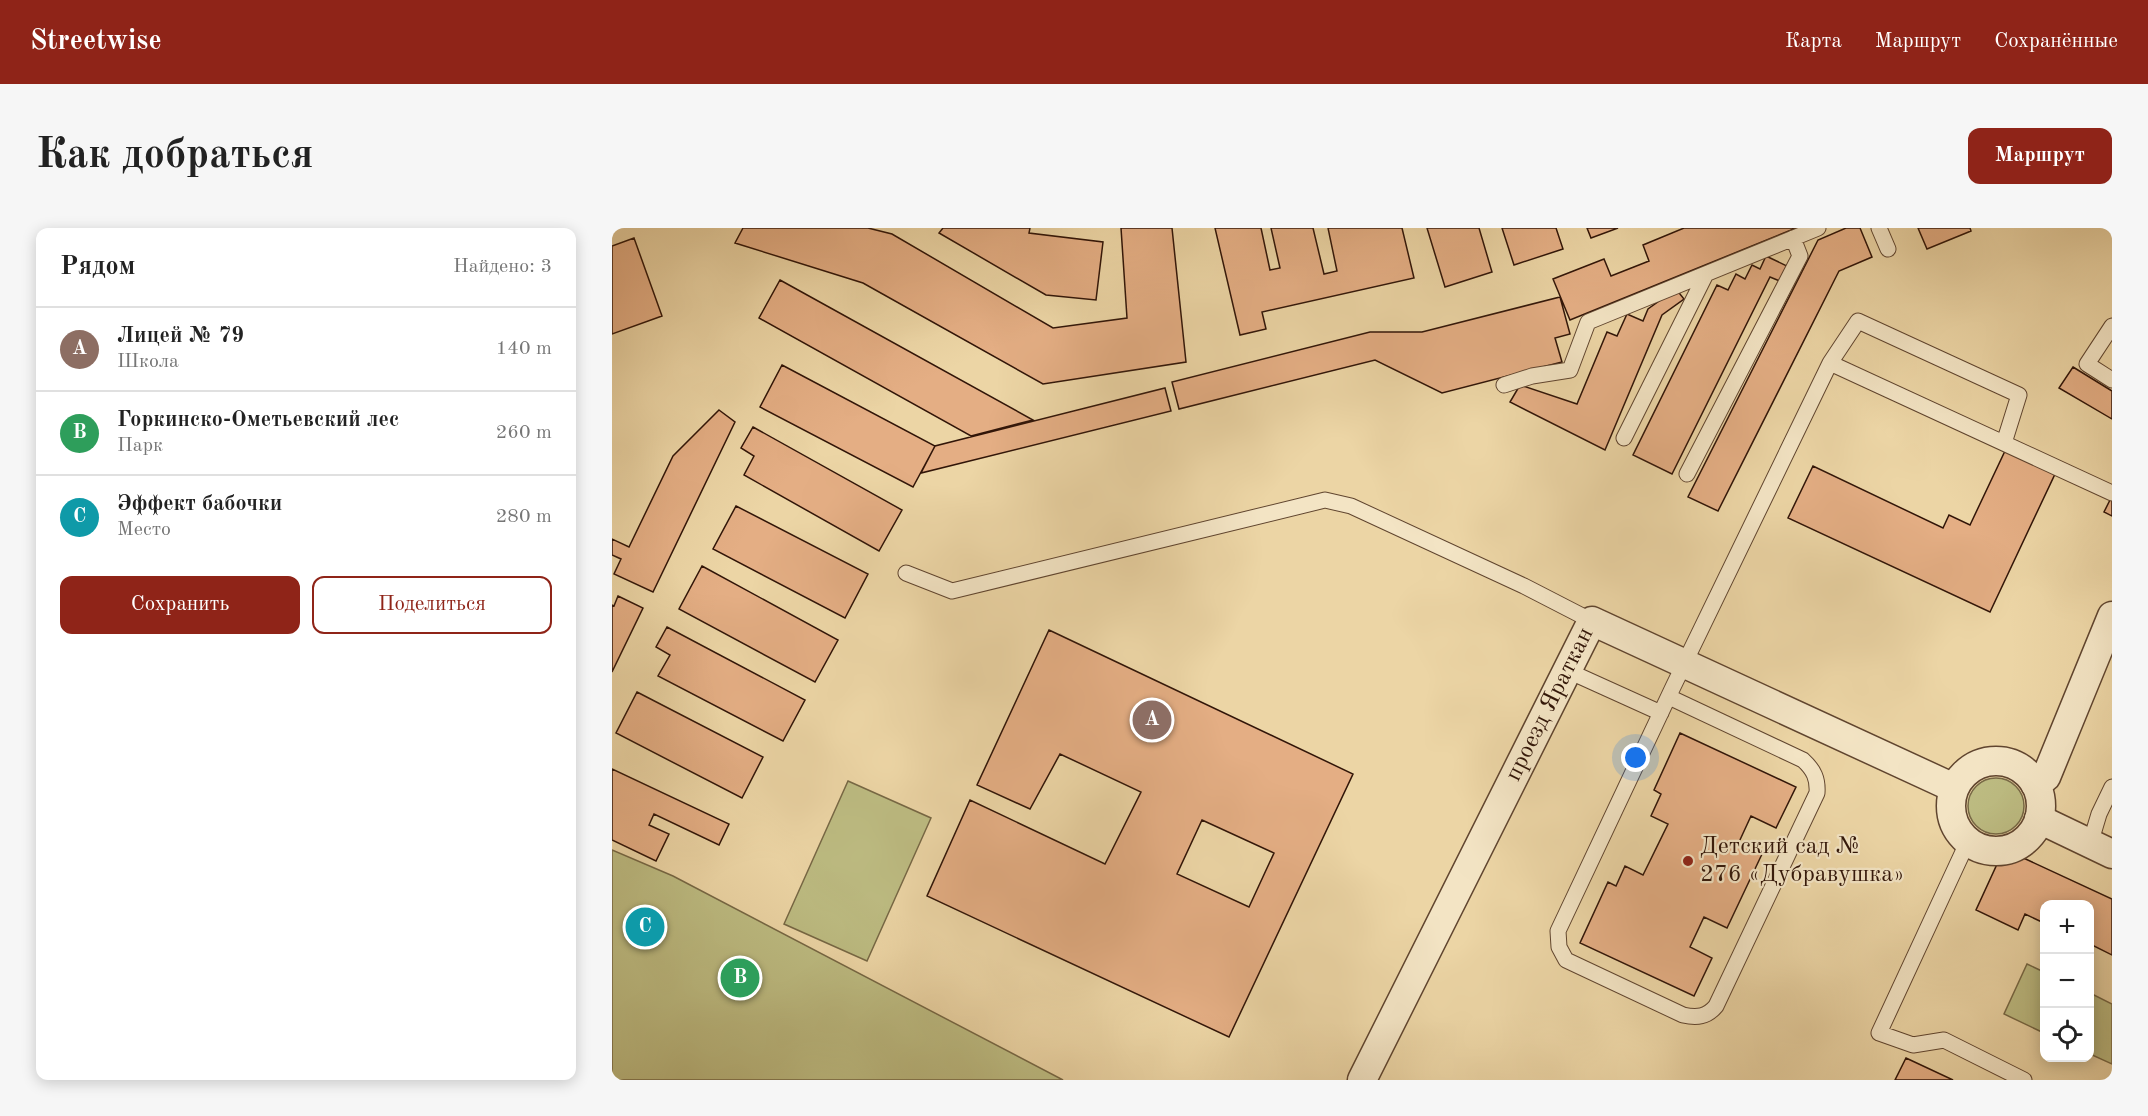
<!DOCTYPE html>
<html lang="ru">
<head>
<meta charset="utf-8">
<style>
	:root { --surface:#fff; --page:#f6f6f6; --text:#222; --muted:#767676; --line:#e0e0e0; --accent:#8f2418 }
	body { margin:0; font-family:"Old Standard TT",serif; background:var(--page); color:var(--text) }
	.controls { position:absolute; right:18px; bottom:18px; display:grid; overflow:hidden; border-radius:12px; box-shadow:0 3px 15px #0003 }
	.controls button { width:54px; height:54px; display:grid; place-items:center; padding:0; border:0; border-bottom:2px solid var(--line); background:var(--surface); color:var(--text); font:30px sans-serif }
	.you { position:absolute; left:1024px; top:530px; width:21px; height:21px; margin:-15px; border:4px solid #fff; border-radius:50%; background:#1a73e8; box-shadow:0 0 0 9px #1a73e833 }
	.badge { display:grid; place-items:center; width:39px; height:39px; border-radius:50%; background:var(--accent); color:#fff; font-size:20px; font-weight:700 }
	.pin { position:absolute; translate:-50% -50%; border:3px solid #fff; box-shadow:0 2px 6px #0006 }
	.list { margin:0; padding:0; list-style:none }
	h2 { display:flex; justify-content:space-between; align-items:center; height:78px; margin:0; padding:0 24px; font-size:26px }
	h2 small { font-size:20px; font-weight:400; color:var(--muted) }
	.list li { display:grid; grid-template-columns:39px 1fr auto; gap:18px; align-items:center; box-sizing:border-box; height:84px; padding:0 24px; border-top:2px solid var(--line) }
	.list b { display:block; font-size:22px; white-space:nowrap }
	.list p { margin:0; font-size:20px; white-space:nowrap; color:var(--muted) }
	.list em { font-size:20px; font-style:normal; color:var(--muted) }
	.actions { display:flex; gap:12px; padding:18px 24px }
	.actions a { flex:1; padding:14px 0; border:2px solid var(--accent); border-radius:12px; text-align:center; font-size:21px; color:var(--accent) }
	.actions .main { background:var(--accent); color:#fff }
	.icon { flex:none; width:33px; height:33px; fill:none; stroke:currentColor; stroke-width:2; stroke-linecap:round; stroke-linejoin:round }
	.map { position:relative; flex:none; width:1500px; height:852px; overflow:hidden; border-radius:12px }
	header { display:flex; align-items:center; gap:36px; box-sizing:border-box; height:84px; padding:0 30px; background:var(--accent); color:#fff }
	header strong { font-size:28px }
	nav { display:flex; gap:33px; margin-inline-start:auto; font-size:21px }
	.intro { display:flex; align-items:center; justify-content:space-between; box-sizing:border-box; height:144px; padding:0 36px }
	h1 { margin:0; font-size:42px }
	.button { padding:15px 27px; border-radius:12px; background:var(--accent); color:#fff; font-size:21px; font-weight:700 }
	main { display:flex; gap:36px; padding:0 36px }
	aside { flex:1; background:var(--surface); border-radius:12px; box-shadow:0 3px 15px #0003 }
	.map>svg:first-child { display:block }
</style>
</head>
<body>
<header>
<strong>Streetwise</strong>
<nav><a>Карта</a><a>Маршрут</a><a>Сохранённые</a></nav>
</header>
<div class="intro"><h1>Как добраться</h1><a class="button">Маршрут</a></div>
<main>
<aside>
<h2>Рядом<small>Найдено: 3</small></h2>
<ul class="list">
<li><span class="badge" style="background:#8d6e63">A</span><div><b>Лицей № 79</b><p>Школа</p></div><em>140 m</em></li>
<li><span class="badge" style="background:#2e9e5b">B</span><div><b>Горкинско-Ометьевский лес</b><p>Парк</p></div><em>260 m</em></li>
<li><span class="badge" style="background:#0f9aa8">C</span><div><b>Эффект бабочки</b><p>Место</p></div><em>280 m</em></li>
</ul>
<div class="actions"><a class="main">Сохранить</a><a>Поделиться</a></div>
</aside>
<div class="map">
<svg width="1500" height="852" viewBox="0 0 1500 852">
	<rect width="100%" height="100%" fill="#ecd5a5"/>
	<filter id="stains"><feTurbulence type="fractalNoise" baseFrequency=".00333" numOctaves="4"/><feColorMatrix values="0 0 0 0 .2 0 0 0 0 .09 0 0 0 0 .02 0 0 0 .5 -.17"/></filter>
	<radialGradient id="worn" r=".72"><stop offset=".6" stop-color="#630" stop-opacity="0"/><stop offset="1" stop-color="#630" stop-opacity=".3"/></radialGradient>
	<path fill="#bdbc82" stroke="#776845" stroke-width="1.5" d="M1356 578a28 28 0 1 1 56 0a28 28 0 1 1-56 0Z
		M236,553L319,590L255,733L172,696Z
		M0,622L61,648L451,852H0Z
		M1415,736L1432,744V805L1392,786Z
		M1478,765L1500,776V836L1478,826Z"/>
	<path fill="#e4ae84" stroke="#311508" stroke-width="1.5" fill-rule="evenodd" d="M131,0H256L280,6L441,100L515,90L509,0H560L574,134L431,156L251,55L123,15Z
		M331,0H418L417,5L491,14L484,72L434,67L327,5Z
		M603,0H649L658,42L668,40L659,0H701L712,46L725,43L716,0H790L802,50L650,84L654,101L628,107Z
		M815,0H867L880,44L833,59Z
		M890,0H944L951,21L902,37Z
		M975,0H1006L979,10Z
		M1072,0H1184L958,92L941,51L992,31L999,48L1037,33L1031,17Z
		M1234,0H1248L1260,29L1227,43L1106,283L1076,269L1206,12Z
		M1306,0H1358L1359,3L1315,21Z
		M22,10L50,88L0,106V18Z
		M1154,28L1177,39L1170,54L1158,49L1060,246L1021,227L1105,57L1116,62L1124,46L1133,51L1140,37L1148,41Z
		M168,52L421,192L359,208L147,90Z
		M1064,61L1072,71L1050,87L993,222L898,174L908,157L965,176L995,104L1005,108L1015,86L1031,93L1036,81Z
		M948,69L958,106L943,110L950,134L830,165L763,132L567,181L560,154L758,104H810Z
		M170,137L323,218L301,259L148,179Z
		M1461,139L1500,163V191L1447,160Z
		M553,160L559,183L309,245L323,218Z
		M107,182L123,194L41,364L2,346L9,331L0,327V311L17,319L61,228Z
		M141,199L290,282L267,323L132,247L142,228L129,220Z
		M1393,223L1443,246L1378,384L1176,290L1201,238L1331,300L1337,287L1358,297Z
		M1499,270L1500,271V288L1492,284Z
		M124,278L256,346L233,390L101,321Z
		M90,338L226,412L203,454L67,381Z
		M6,368L31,380L0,444V377L2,378Z
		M55,399L193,472L171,513L46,448L58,427L44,419Z
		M437,402L741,546L617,809L315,668L358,572L493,636L529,564L448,526L418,581L365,557ZM590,592L662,625L637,679L565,646Z
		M25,464L151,529L130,570L4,505Z
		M1068,505L1184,559L1164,600L1139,588L1127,614L1151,624L1115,700L1092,689L1078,719L1100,730L1082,768L968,715L996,654L1004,658L1013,638L1031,647L1056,596L1039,588L1049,566L1042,562Z
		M0,541L117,596L107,617L42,586L37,597L57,606L44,633L0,612Z
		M1392,621L1500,671V727L1478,716V676H1432V695L1413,686L1406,702L1364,682Z
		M1294,830L1341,852H1283Z"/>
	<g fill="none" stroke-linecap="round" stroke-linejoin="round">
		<g stroke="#60452f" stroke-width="17">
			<path id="service" d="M1267,0L1276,21
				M1500,98L1475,136L1500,152
				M1218,135L1246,93L1407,167L1392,215
				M892,157L920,148L958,142L976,94L1206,0
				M1012,210L1094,46
				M1075,246L1188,28L1181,10
				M294,345L340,363L713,272L739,278L912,358L980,393
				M954,442L1049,485
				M1057,469L1191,532C1202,542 1206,551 1205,565L1104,778C1095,789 1085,790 1071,787L954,732L947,719L946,703L1061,459L1218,135L1500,265
				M1356,613L1267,805L1301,817L1332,812L1412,852
				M1478,616L1487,586L1500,559"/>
		</g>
		<g stroke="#60452f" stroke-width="31">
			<g id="minor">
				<circle cx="1384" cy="578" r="45"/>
				<path d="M1423,556L1434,549L1500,388"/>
				<path d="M1427,591L1500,626"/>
				<path id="s1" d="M750,852L980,393L1342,560"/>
			</g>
		</g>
		<use href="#service" stroke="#f3e4c4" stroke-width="15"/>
		<use href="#minor" stroke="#f3e4c4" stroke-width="28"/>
	</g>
	<circle fill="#8f2418" stroke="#f3e4c4" stroke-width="2" cx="1076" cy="633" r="6"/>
	<g text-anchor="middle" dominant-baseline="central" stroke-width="4.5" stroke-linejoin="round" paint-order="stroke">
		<g font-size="24" fill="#311508" stroke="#f3e4c4">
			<text stroke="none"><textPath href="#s1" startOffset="420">проезд Яраткан</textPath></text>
		</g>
		<g font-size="24" fill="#311508" stroke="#f3e4c4" text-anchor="start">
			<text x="1088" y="619">Детский сад №<tspan x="1088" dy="28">276 «Дубравушка»</tspan></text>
		</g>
	</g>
	<rect width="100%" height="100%" filter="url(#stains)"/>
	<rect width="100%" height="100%" fill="url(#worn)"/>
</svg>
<div class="controls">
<button>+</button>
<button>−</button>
<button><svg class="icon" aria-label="locate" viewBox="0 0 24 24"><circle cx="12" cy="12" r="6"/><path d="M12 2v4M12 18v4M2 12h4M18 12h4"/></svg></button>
</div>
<div class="you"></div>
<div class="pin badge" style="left:540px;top:492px;background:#8d6e63">A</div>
<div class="pin badge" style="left:128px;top:750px;background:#2e9e5b">B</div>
<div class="pin badge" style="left:33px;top:699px;background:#0f9aa8">C</div>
</div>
</main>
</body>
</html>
